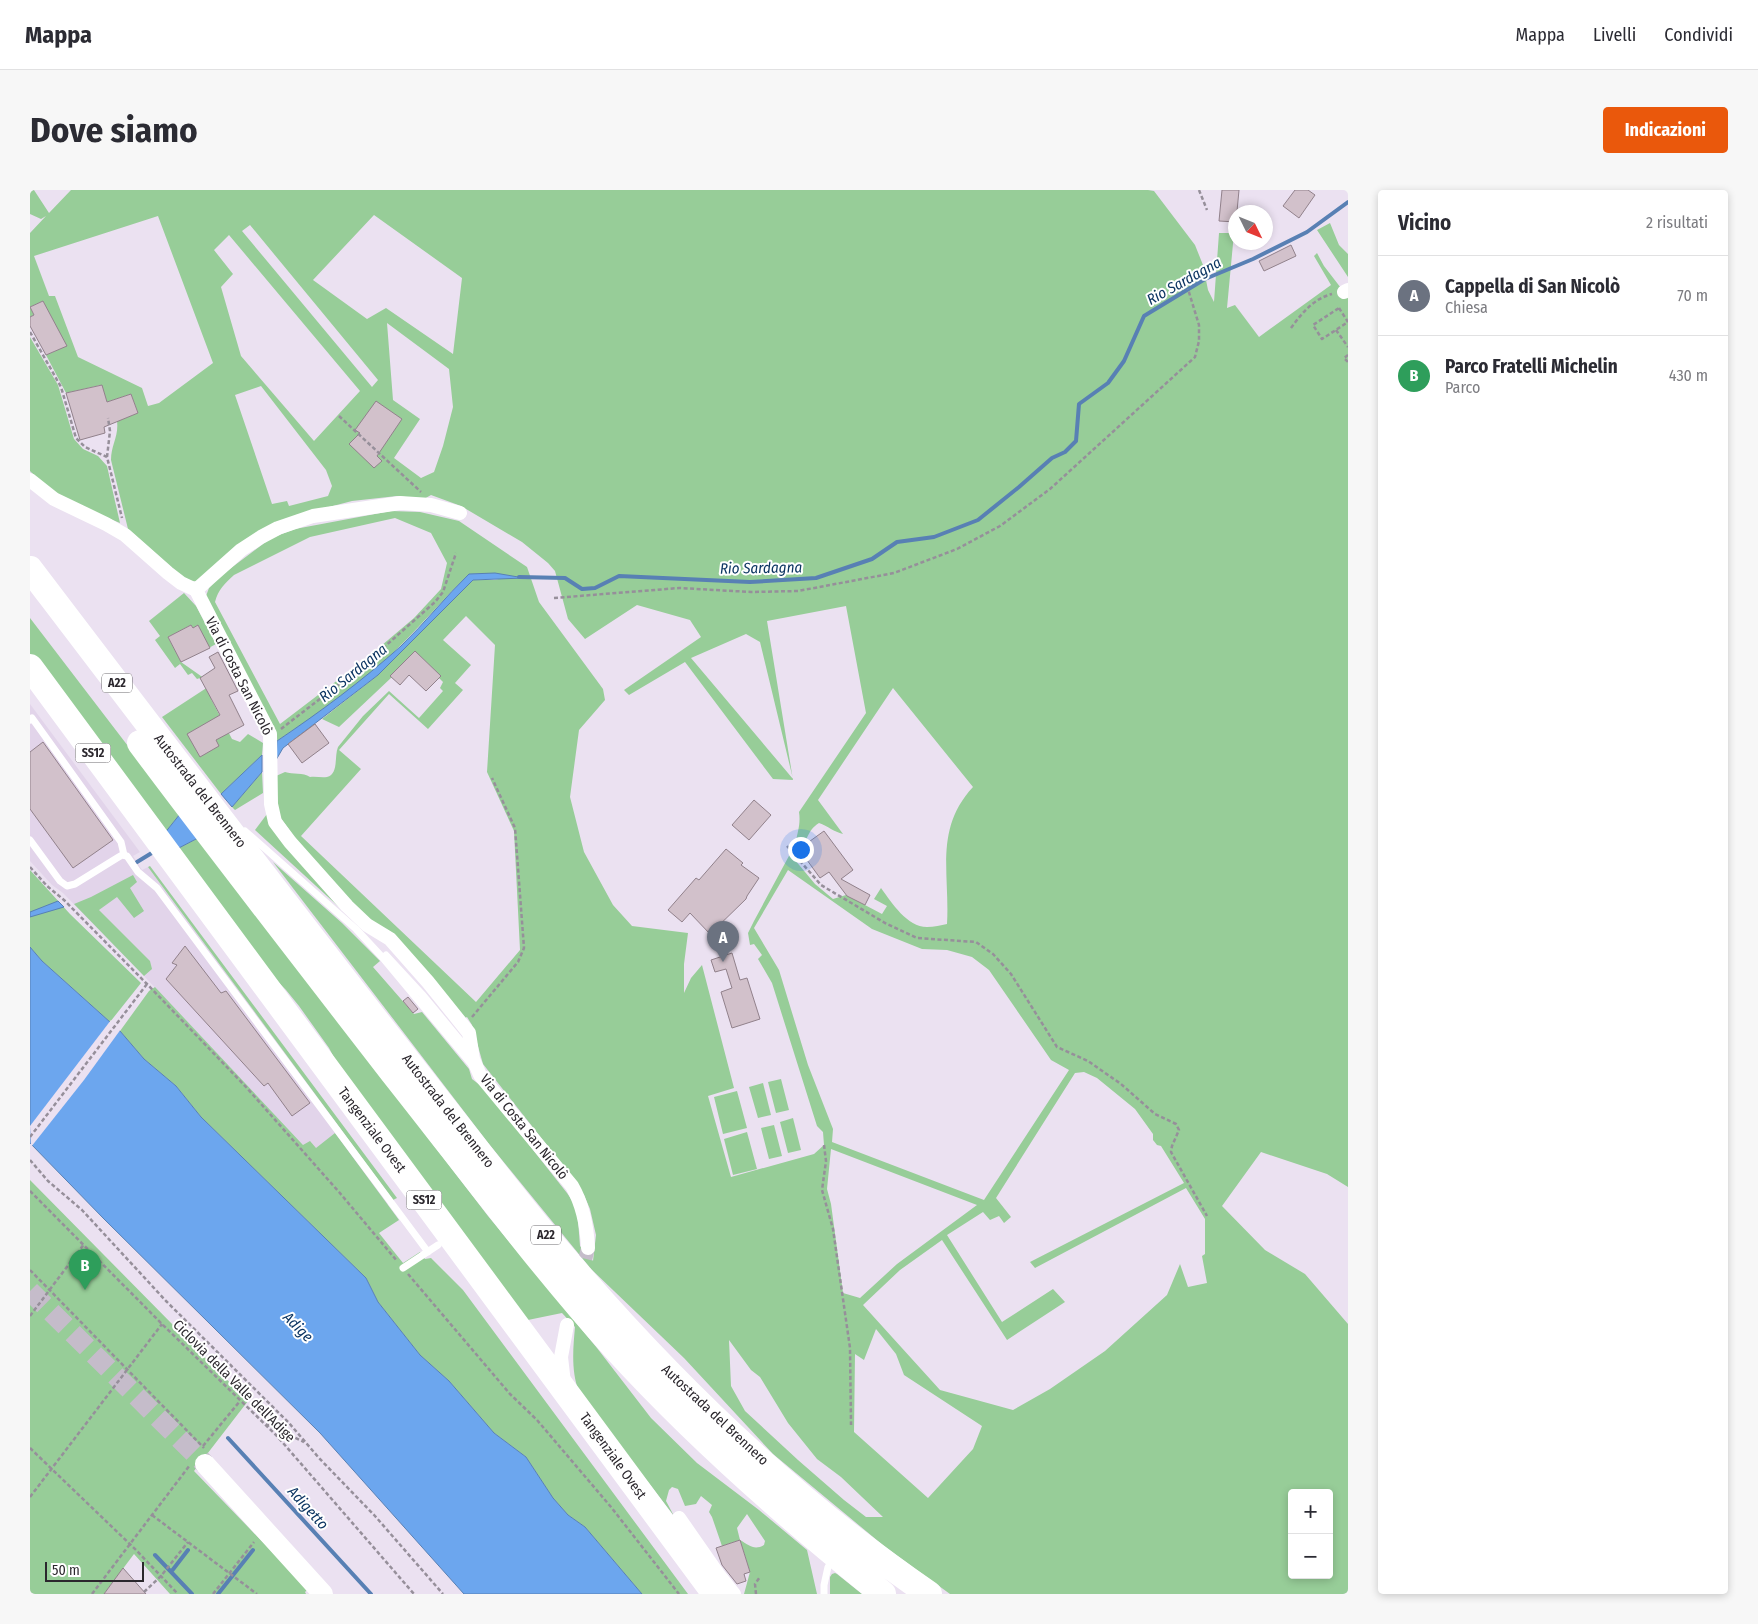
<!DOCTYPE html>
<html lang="it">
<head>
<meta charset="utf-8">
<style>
	:root { --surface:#fff; --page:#f7f7f7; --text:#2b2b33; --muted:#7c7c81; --line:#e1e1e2; --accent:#ea580c }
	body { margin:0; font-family:"Fira Sans Condensed",sans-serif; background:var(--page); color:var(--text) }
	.controls { position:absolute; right:15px; bottom:15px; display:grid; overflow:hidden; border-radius:5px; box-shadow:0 2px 8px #0003 }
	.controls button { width:45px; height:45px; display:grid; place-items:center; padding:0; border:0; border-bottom:1px solid var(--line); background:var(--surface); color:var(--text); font:25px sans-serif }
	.compass { position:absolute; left:1198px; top:15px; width:45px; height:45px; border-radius:50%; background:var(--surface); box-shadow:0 2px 8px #0003; rotate:133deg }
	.scale { position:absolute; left:15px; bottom:12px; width:99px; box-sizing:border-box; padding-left:5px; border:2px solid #2b272d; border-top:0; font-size:14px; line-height:18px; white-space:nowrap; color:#2b272d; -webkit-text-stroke:4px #fff; paint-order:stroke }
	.you { position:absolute; left:770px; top:659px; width:18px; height:18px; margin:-12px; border:4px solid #fff; border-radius:50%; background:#1a73e8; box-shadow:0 0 0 8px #1a73e833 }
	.badge { display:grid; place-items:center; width:32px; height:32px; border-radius:50%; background:var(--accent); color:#fff; font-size:16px; font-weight:700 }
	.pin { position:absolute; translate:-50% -41px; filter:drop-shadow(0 1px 2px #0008) }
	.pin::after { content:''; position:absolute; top:26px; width:18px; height:15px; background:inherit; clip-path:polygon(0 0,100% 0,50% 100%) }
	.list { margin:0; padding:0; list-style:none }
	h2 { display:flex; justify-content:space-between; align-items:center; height:65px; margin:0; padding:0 20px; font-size:21px }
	h2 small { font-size:16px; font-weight:400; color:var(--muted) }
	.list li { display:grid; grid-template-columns:32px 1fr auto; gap:15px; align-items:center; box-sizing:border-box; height:80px; padding:0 20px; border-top:1px solid var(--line) }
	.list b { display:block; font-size:19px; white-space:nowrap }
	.list p { margin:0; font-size:16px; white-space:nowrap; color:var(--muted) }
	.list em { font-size:16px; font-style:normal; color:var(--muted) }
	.map { position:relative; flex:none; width:1318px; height:1404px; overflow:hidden; border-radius:5px }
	header { display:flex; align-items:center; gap:30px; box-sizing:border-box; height:70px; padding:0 25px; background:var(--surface); border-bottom:1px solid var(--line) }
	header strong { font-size:24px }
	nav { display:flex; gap:28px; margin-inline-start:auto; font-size:18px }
	.intro { display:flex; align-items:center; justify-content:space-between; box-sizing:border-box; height:120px; padding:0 30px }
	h1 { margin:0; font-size:35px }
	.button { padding:12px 22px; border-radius:5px; background:var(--accent); color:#fff; font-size:18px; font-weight:700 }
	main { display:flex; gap:30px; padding:0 30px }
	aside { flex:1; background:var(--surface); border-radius:5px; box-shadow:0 2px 8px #0003 }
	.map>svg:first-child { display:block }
</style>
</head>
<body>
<header>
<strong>Mappa</strong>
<nav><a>Mappa</a><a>Livelli</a><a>Condividi</a></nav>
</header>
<div class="intro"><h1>Dove siamo</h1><a class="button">Indicazioni</a></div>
<main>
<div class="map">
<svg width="1318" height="1404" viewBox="0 0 1318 1404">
	<rect width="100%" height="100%" fill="#ebe1f1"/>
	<path fill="#e2d4ea" d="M0,514L110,662L103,666L112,680L118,677L363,1010L357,1015L369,1030L274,956L114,786L33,703L22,695L0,671Z"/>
	<path fill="#97cd98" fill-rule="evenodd" d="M0,0H4L19,23L41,0H1118L1124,1L1165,55L1173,75L1178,100L1184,112L1189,43H1204L1197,118L1205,115L1229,147L1301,95L1284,66L1287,63L1294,76L1314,102L1318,104V997L1297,984L1231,962L1192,1016L1235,1060L1275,1084L1318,1134V1404H920L854,1356L743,1264L654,1168L561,1079L459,954L243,672L312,733L350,771L343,777L384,824L392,822L439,879L442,889L455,899L537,1003L545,1015L548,1030L550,1056L563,1071L566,1045L560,1019L554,1005L539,983L453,874L442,835L437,827L433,829L336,730L274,661L248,624L246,586L255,582C263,585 273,582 280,587C286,586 291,588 297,587C309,584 304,566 308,557L333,526L359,501L389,528L413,501L410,498L413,492L409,488L410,486L385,461L360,486L362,487L309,537L292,529L348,485L443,390H469L439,384C416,406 396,430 373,453C336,491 291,521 247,551L244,539L176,406L179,398L189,387L241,348L265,339L361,321L390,322L429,331L497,377L509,412L573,499L575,510L549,540L540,607L554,662L583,715L602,736L658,743L654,774V803L661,788L672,775L704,898L678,906L701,987L784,964L794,955L793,942L787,936L742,793L728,769L732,765L724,754L720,755L718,743L724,731L760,664L785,694L803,709L816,705L852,724L857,716L844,709L851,698C862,713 877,737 897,737C904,737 911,735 917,734C920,684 904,639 943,597L863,498L788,610L813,644C804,642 798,636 789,633C776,641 778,653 769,659L765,656C767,643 771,635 769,622L836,523L816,416L737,431L763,590L743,589L655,472L599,505L594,500L671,447L660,430L607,415L555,449L538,429L525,381L518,373L492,352L431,316L401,305L394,309L367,306L322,311L276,323L167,391L158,392L98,339L81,270C81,255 89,246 87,231L108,223L101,204L77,212L71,195L36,203L16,165L36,156L13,111L0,117L4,125L0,127V43L16,26L11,29L0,24ZM344,25L432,88L423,164L356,118L337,129L283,90ZM128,26L183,173L129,213L118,216L112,198L48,167L25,106H19L4,66ZM220,35L348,190L342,197L212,41ZM199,45L330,201L284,251L211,166L191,97L203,84L184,60ZM357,133L419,179L423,217L413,256L404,282L391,288L364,268L390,229L363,210ZM231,196L296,280L302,296L298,306L259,316L257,311L242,314L205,205ZM365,328L401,343L417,373L411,399L384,428L338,467L250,534L185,412C188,400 195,393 204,385L280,347ZM436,426L465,455L457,582L484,641L490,760L446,812L271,646L331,579L309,560L359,504L398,539L433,500L425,493L441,475L413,450ZM716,444L730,452L763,589L661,468ZM758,680L842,739L892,759L917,760L942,767L959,780L1021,870L1039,880L954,1010L802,952L803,939L778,875L749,780L724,738ZM1054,882L1067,888L1105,919L1123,944V950L1127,955L1131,956L1154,993L1000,1072L1005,1078L1156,998L1175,1029V1064L1172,1066L1177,1093L1158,1097L1150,1074L1137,1105L1075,1161L1020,1199L983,1220L910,1200L833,1115L870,1080L912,1050L977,1150L1035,1112L1023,1099L972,1132L917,1045L953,1022L960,1030L969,1026L974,1033L981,1027L966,1008L1045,883ZM801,959L947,1015L867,1074L830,1108L813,1103L801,1014L797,999ZM846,1139L866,1164L874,1185L952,1236L943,1259L898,1308L824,1242L825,1164L834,1170ZM699,1150L721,1180L730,1187L758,1233L787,1269L811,1287L853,1327H836L814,1310L768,1270L715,1221L701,1196ZM1262,1303H1299V1385H1262Z
		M1300,33L1309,55L1318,64V87L1287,40Z
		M0,147L28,195L44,249L53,259L68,266L77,276L90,333L44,314L17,298L0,281Z
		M154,403L166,416L186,454L175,460L176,451L168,435L163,438L161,435L138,447L151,472L178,491L173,493L170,488L167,489L162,483L158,485L150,474L145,478L125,450L130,446L119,431Z
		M0,428L150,624L134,644L0,464Z
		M181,495V509L202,549L210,552L218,544L233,553L232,565L191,604L132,527Z
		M232,582L233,603L205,620L202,617Z
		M237,624L322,729L225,640Z
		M168,648L458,1026L567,1158L621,1228L667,1273L729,1320L777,1360L787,1404H714L720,1382L710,1350L692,1356L682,1327L679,1322L682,1315L671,1306L666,1314L655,1316L648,1299L642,1297L639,1300L636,1311L644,1326L549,1202C541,1181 543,1159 545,1137L532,1123L493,1131L312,883L299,858L269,816L256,800L225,768L145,660ZM717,1324L735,1351L734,1355C724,1361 719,1355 710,1350L707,1338Z
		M120,676L367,1008L363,1010L118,677Z
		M0,680L40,724L111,793L80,832L12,771L0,757Z
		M103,685L107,692L100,698L114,721L104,728L87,707L69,720L120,771L122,779L114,786L44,714L61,707Z
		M125,797L273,955L280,951L286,958L305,943L369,1030L349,1043L373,1073L390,1062L395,1069L401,1068L433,1100L658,1404H612L555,1337L538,1325L523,1308L496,1267L464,1243L419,1191L390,1165L348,1112L336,1088L171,927L146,896L114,869L90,841L119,801Z
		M751,889L759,920L746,923L738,892Z
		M733,893L741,925L728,928L719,897Z
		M707,901L717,938L693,944L684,907Z
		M763,928L771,960L758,963L750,932Z
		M744,935L752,966L739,969L731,938Z
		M717,942L727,979L703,985L694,949Z
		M0,990L218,1211L164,1281L278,1399L275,1402L276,1404H140L104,1364L74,1404H0Z
		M805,1383L807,1384L832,1404H800V1387L802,1384Z"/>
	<path fill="#6ca6ee" stroke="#5880b4" d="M465,383L494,388L443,390L348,485L253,558L246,570L247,551C290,522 332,491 371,456C395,433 415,407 439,384Z
		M232,565V582L202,617L191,604Z
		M150,624L168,648L145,660L134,644Z
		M28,711L34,717L0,727V722Z
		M0,757L12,771L90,841L114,869L146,896L171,927L336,1088L348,1112L390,1165L419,1191L464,1243L496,1267L523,1308L538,1325L555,1337L612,1404H434L290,1243L74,1029L0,953Z"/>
	<path fill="#ebe1f1" d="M81,830L91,839L54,890L1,957L0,936Z"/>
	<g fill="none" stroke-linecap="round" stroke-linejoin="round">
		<path stroke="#5880b4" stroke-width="4" d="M489,387L535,388L552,399L565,398L589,386L720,392L786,388L842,369L867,352L904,347L948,330L989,297L1022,268L1035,262L1046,251L1049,214L1078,193L1094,171L1114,126L1175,89L1223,69L1277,42L1318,12
			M107,672L125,661
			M198,1248L341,1404
			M125,1365L162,1404
			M141,1382L158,1360
			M188,1404L223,1360"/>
	</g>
	<path fill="#d2c1cb" stroke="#91818b" d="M1192,0H1209L1206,32L1189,31Z
		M1265,0H1278L1285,5L1269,28L1253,16Z
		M1261,55L1266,66L1234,81L1229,71Z
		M13,111L37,156L16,165L0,136V127L4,125L0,117Z
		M72,195L77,212L101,204L108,223L74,237L75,243L50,250L36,203Z
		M346,211L372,229L347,266L352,271L344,278L319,254L330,243L325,240Z
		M161,435L163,438L168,435L180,458L151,472L138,447Z
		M385,461L411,486L396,501L379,485L370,495L360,486Z
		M188,462L208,501L199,505L214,535L186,550L189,556L170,567L157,544L190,525L170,488L185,478L179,467Z
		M285,534L299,553L272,573L258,554Z
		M13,552L83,650L43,678L0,619V562Z
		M724,610L741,625L719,650L702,635Z
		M794,641L823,680L811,689L840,705L835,715L817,706L799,682L790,688L769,659Z
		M696,659L713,673L711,675L729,688L717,706L716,709L680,744L660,723L652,732L638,720L666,688L669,690Z
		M155,756L191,803L196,801L280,913L262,926L238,893L234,896L136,789L147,775L142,773Z
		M702,763L710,790L717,788L730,829L702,838L691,802L702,798L696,779L685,782L681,770Z
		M378,807L388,819L383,823L373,811Z
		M710,1350L720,1382L714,1384L716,1391L707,1394L692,1375L686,1358Z
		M93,1378L116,1404H74Z"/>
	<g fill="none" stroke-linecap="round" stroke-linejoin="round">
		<path stroke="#c5bcca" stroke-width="14" stroke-dasharray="14 7" stroke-linecap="butt" d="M550,1089L558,1058"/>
		<path stroke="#c5bcca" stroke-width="20" stroke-dasharray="20 10" stroke-linecap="butt" d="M0,1101L175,1274"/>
		<path stroke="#968f9a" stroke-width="2.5" stroke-dasharray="4 2.5" stroke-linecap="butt" d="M1169,0L1177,20
			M1309,118L1318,132L1292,149L1283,135Z
			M1261,138C1272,123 1283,109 1302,104
			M1306,140L1318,157
			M0,142L31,197L46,248L55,257L77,267L92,328
			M1318,165L1314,168L1318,172
			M309,226L391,302
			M77,267L80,241L78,228
			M524,408L649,398L721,402L768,401L864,383L927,359L970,336L1020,299L1165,167L1169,151V135L1158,99
			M251,539L335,474L405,412L413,402L426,363
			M757,656L791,695L855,733L887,748L946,752L963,764L981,784L1027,857L1058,871L1091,894L1125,924L1146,934L1149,940L1142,956L1141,962L1177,1026
			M0,677L17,696L34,710L117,794L216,897L309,1002L367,1071
			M442,827L488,772L494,758L485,638L462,588
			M0,947L117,794
			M794,955L796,971L792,1000L803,1039L820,1158L821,1235
			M0,970L18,991L52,1020L136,1111L259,1233L289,1268L345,1326L413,1404
			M0,1001L132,1134L247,1246L384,1404
			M0,1080L174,1258
			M378,1084L480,1204L507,1230L581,1317L649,1404
			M0,1126L54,1054
			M236,1234L274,1252
			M173,1256L210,1211
			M0,1258L106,1360L148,1404
			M0,1307L132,1134
			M122,1325L227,1404
			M114,1402L131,1386L158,1352
			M62,1404L160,1275
			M183,1404L224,1352
			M726,1404L725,1394L730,1387"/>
		<path stroke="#fff" stroke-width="7" d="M0,530L2,528L91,652L94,665
			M215,641L326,739L352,767L442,875
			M0,650L30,691L37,696L45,694L87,668L92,665L97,666L108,682L127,698L398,1062
			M356,765L392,804L439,861
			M373,1078L408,1055
			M794,1404V1395L798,1377"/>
		<path stroke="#fff" stroke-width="14" d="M1314,102L1318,100
			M0,290L24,309L76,334L95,345L138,383L151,393L166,400L240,544L241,614L245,632L260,652L317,716L337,735L360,749L398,792L439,843L443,869L450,885L542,996C553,1015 557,1036 558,1058
			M166,400L211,360L231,347L248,338L283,326L370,313L401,315L430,323
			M534,1193L531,1167L537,1135
			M649,1328L688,1384L704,1404"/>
		<path stroke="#fff" stroke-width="20" d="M175,1274L293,1404"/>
		<path stroke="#fff" stroke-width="26" d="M0,379C124,542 247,704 373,865C425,931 476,999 531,1064C638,1190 762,1310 899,1404
			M0,477L685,1404
			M110,553C193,664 278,773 363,883C436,975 506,1070 585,1158C667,1248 758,1328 853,1404"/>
	</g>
	<g text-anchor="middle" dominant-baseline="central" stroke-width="4" stroke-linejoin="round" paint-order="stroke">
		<g fill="#fff" stroke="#6b686c" stroke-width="1">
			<rect x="72" y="483.5" width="30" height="19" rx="4"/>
			<rect x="45.5" y="553.5" width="35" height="19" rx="4"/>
			<rect x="376.5" y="1000.5" width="35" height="19" rx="4"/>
			<rect x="501" y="1035.5" width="30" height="19" rx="4"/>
		</g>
		<g font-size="12" font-weight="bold" fill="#2b272d">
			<text x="87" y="493">A22</text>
			<text x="63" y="563">SS12</text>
			<text x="394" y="1010">SS12</text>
			<text x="516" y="1045">A22</text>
		</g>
		<g font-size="14" fill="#2b272d" stroke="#fff">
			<text transform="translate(209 486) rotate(63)">Via di Costa San Nicolò</text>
			<text transform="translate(170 601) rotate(52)">Autostrada del Brennero</text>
			<text transform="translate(418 921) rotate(52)">Autostrada del Brennero</text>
			<text transform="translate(494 937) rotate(51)">Via di Costa San Nicolò</text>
			<text transform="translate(342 940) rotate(53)">Tangenziale Ovest</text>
			<text transform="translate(204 1191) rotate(45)">Ciclovia della Valle dell'Adige</text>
			<text transform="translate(685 1225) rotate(43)">Autostrada del Brennero</text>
			<text transform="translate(583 1266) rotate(54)">Tangenziale Ovest</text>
		</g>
		<g font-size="15" font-style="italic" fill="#0c3562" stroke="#fff">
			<text transform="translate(1154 91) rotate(-29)">Rio Sardagna</text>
			<text transform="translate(731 378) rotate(-1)">Rio Sardagna</text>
			<text transform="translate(323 483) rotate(-39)">Rio Sardagna</text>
			<text transform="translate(268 1137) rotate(45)">Adige</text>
			<text transform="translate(278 1318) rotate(48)">Adigetto</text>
		</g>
	</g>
</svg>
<div class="controls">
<button>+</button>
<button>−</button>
</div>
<svg class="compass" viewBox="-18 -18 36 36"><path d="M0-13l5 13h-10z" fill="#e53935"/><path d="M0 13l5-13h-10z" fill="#7c7c81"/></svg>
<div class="scale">50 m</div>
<div class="you"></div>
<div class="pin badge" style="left:693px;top:772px;background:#6b7280">A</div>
<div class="pin badge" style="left:55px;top:1100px;background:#2e9e5b">B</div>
</div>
<aside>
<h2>Vicino<small>2 risultati</small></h2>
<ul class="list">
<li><span class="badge" style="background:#6b7280">A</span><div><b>Cappella di San Nicolò</b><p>Chiesa</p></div><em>70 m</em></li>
<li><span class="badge" style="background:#2e9e5b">B</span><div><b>Parco Fratelli Michelin</b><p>Parco</p></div><em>430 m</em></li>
</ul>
</aside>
</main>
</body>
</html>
